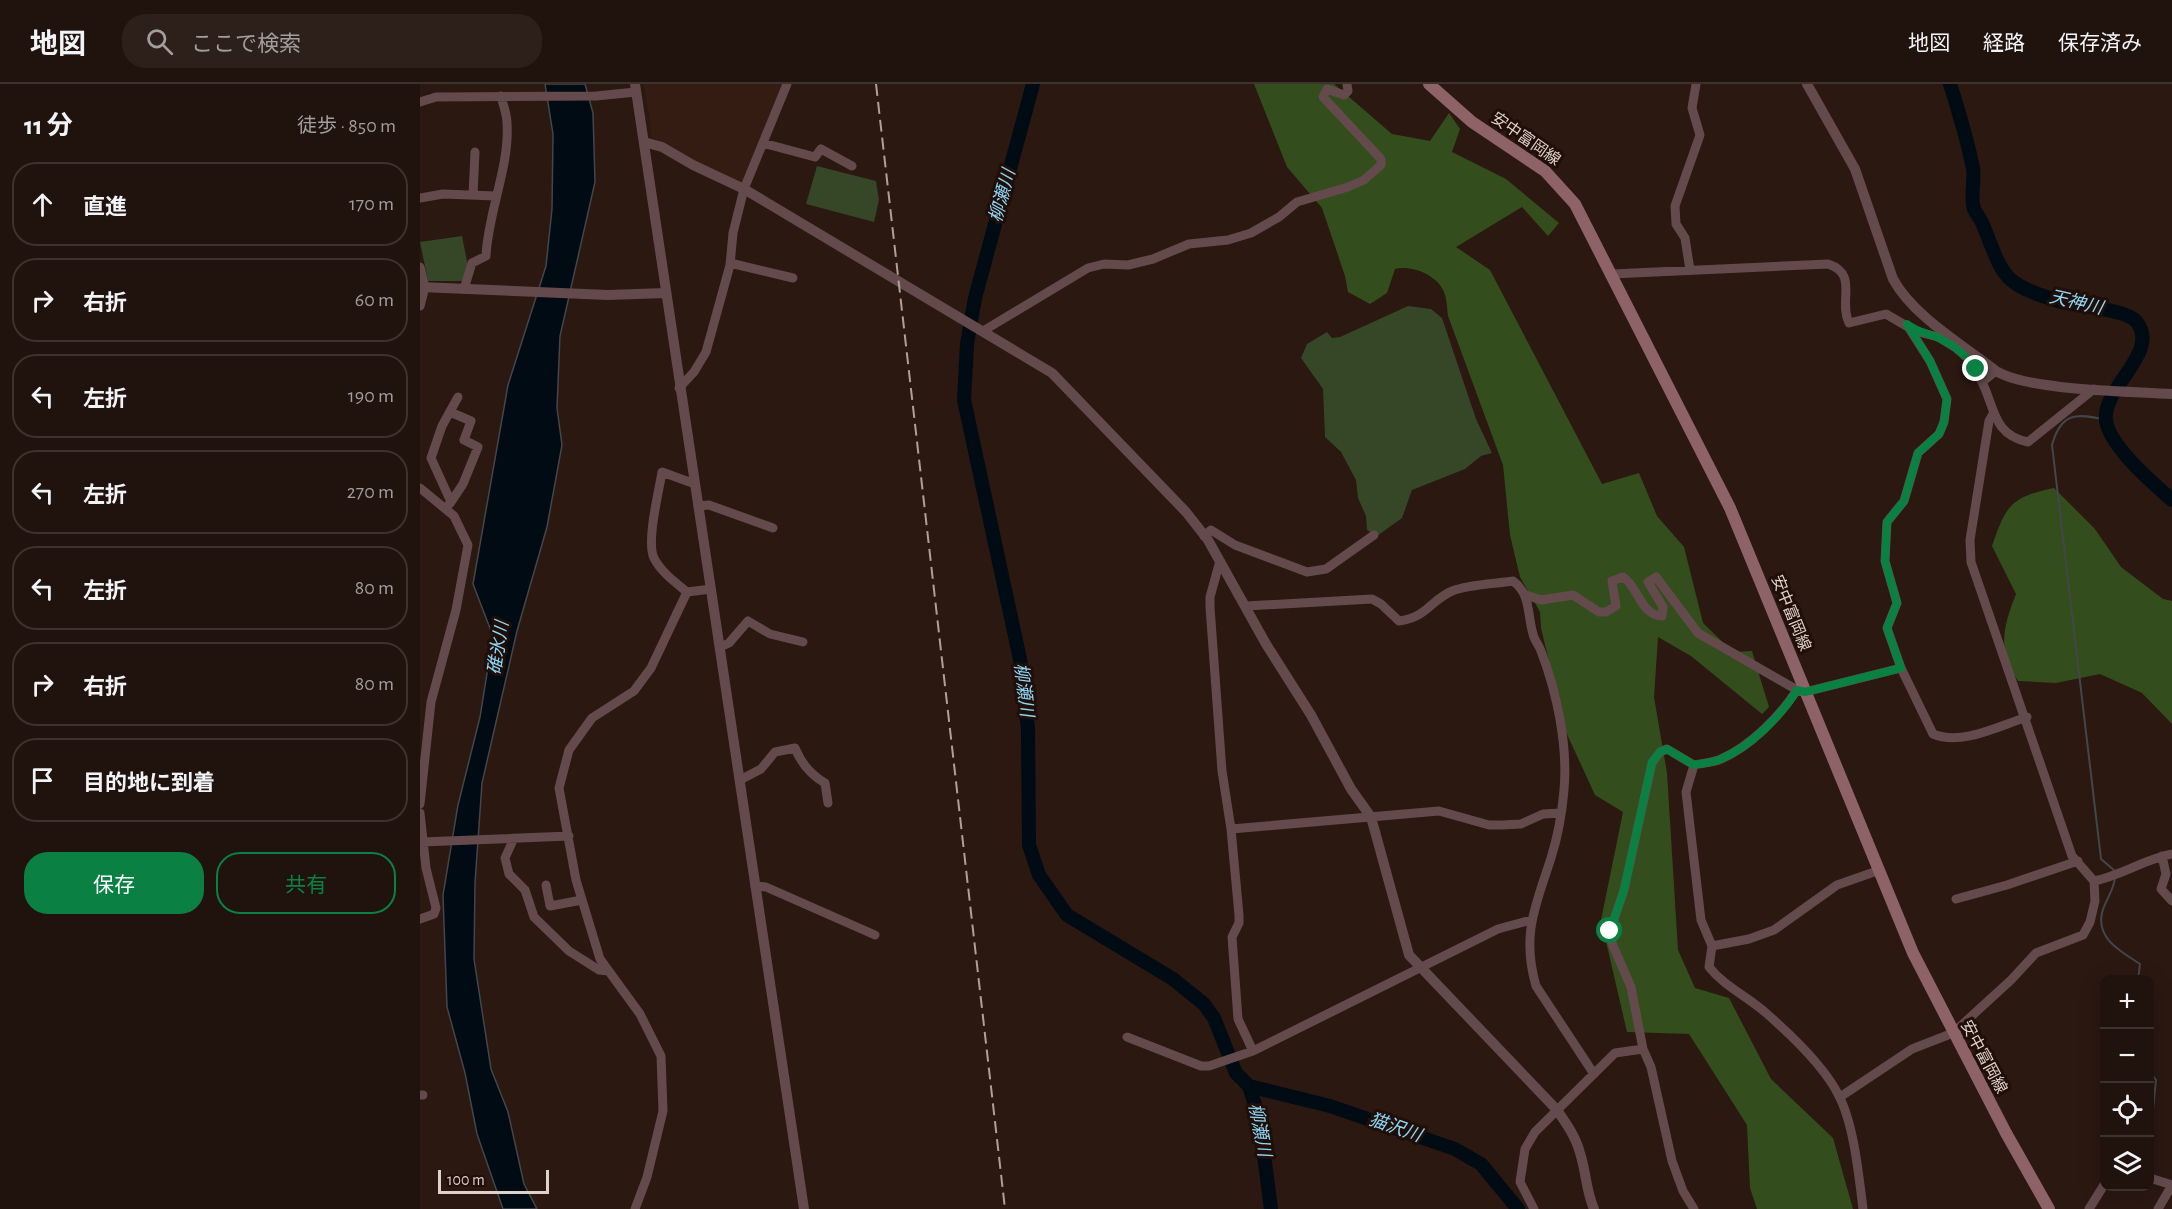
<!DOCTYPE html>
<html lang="ja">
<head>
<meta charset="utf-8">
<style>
	:root { --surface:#20120d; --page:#2d201b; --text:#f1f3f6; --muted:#a29e9d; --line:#3d322e; --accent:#0b8043 }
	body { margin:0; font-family:"Alegreya Sans","Noto Sans JP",sans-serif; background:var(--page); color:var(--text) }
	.controls { position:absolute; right:18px; bottom:18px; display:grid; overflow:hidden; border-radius:12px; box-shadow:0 6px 24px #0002 }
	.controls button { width:54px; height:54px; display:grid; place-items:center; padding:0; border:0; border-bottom:2px solid var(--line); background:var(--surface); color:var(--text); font:30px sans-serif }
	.scale { position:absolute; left:18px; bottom:15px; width:111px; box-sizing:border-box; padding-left:6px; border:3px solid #dfd1cc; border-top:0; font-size:16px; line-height:21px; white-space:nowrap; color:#dfd1cc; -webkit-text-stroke:4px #200f08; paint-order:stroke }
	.stop { position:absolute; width:18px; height:18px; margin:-14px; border:4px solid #0b8043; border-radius:50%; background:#fff }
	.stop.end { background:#0b8043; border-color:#fff; box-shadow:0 2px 6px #0008 }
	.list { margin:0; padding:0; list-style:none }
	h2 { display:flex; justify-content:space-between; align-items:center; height:78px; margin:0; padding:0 24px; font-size:26px }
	h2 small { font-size:20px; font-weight:400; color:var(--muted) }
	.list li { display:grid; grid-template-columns:39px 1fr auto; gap:18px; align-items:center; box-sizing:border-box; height:84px; margin:0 12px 12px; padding:0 12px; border:2px solid var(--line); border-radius:24px }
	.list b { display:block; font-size:22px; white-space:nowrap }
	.list em { font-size:20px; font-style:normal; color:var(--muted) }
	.actions { display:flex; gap:12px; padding:18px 24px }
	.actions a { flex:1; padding:14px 0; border:2px solid var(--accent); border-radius:24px; text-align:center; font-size:21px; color:var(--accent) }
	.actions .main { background:var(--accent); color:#fff }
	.icon { flex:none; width:33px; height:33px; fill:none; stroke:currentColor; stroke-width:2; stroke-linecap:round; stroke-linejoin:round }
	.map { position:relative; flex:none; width:1752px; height:1125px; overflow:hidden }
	header { display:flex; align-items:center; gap:36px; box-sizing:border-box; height:84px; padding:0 30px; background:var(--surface); border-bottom:2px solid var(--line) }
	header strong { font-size:28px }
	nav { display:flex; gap:33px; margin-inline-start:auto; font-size:21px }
	.search { width:420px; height:54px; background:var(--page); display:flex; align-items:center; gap:15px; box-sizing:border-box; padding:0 21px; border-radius:24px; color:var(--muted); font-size:22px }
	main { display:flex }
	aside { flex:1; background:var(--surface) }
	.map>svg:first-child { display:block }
</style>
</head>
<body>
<header>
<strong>地図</strong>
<div class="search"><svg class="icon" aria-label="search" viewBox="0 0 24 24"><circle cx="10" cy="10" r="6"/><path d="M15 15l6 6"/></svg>ここで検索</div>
<nav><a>地図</a><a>経路</a><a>保存済み</a></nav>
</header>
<main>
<aside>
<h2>11 分<small>徒歩 · 850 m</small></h2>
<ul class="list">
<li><svg class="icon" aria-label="ahead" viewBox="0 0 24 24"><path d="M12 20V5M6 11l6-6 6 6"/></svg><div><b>直進</b></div><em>170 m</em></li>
<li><svg class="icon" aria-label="right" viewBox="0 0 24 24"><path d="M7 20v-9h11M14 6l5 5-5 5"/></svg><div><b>右折</b></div><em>60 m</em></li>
<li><svg class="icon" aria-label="left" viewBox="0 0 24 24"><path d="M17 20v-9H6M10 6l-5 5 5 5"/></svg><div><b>左折</b></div><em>190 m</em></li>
<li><svg class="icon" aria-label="left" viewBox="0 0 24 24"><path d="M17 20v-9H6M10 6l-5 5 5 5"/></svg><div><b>左折</b></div><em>270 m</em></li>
<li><svg class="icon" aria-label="left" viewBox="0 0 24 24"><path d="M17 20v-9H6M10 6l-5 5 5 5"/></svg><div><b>左折</b></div><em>80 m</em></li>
<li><svg class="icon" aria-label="right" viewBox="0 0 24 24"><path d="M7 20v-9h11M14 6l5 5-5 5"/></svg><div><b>右折</b></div><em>80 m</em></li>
<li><svg class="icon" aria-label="arrive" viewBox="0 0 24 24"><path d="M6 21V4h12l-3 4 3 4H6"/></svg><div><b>目的地に到着</b></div></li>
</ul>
<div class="actions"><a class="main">保存</a><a>共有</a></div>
</aside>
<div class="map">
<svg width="1752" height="1125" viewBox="0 0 1752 1125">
	<rect width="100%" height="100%" fill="#2a1811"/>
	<path fill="#351c13" d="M224,0H364L322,99L284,84L232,53Z"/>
	<path fill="#354726" d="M397,82L456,97L459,116L454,138L386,120Z
		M42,152L48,182L43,197H8L0,158Z
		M988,222L1011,225L1022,234L1056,335L1072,369L1061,372L1045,385L992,406L982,434L957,452L947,446L946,432L938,414L936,396L921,368L905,353L903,305L881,274L887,260L907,248L912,254L920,253Z"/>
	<path fill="#344d1d" d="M834,0H914L972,50L1010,57L1029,29L1040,45L1032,68L1086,95L1139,139L1128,152L1102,123L1036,163L1070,186L1182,400L1219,389L1237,432L1264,463L1283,539L1313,568L1332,567L1349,623L1342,630L1271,572L1238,553L1234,613L1247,689L1258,866L1275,904L1309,914L1351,995L1413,1054L1433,1125H1337L1330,1104L1327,1041L1269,950L1207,948L1181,836L1203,728L1175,711L1146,648L1121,544L1120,528L1100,493L1090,451L1083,381L1028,232C1027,225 1027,215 1024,208C1017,191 992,181 975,185L967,209L950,220L928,208L925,192L902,124L867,83Z
		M1634,404L1675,445L1701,483L1743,515L1752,517V640L1722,609L1680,590L1636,599L1598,597C1577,565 1583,543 1596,510L1572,462C1586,421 1591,413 1634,404Z"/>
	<path fill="#000b13" stroke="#43464a" stroke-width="1.5" d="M125,0H165L173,29L175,98L140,252L137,324L142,361L127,443L97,547L62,699L55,799L54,875L71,985L88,1028L104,1100L117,1125H83L57,1050L45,989L27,923L23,811L38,721L60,633L73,552L53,500L88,301L126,182L132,125L133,50Z"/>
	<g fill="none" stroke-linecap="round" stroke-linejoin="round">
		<path stroke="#43464a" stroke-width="2" d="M1686,336C1657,329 1641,328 1632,361L1681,775L1695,787
			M1695,793C1694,807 1685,816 1682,829C1676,855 1702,868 1720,880L1718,896
			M1730,938L1733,943L1730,959
			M1730,988L1736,996L1730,1054"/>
		<path stroke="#000b13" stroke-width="14" d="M613,0L555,214L547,260L544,316L600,575L608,645L609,761L619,791L647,831L753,895L784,920L794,934L816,989L829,1002L839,1033L851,1125
			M1530,0C1539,28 1547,55 1553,84C1555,97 1550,112 1554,125C1556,130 1561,135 1563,141C1584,192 1580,199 1638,217C1655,222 1706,225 1716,237C1742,268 1682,303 1686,336C1689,362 1733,399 1752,416
			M829,1002L910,1022L1035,1065L1061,1080L1098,1125"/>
		<path stroke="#644a4c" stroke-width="9" d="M0,18L16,13L176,12L216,8
			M343,59L395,73L401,65L432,82
			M53,111L55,68
			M0,114L23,110L75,112
			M310,179L373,194
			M0,183L5,203L0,222
			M1270,186L1265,154L1256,140L1255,122L1280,51L1272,24L1276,0
			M1192,190L1408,180C1439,190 1418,217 1429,239L1466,230L1495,247L1518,253L1536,264L1549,275L1562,298
			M44,205L52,179L66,172C68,128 90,82 87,39C87,30 83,21 81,12
			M563,247L668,184L684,180L708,181L733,175L769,160L808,156L831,149L859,133L877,118L928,103L944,96L961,81V75L903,13L907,5L924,11L928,7L927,0
			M1576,287L1562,298C1575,324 1573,351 1608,358L1674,305
			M259,304L274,288L286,268L310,181L313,149L324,105L367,0
			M30,328L51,337L44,356L58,363L43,400L31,418
			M275,400L242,388C239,407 226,458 234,474C241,488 255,498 267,508L291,505
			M0,404L34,432L48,461L36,526L11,618L0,720
			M278,422L289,421L353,444
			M26,424L31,418L11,374L22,342L38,313
			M784,452L791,446L815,461L887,488L906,485L954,451
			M800,477L790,513V523L802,687L811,745L819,831V839L812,853L818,935L833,967
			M1106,511L1121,516L1153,511L1179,528H1186L1196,522L1192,497L1203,493C1218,502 1221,532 1242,532L1243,523L1228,498L1236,493L1278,549L1377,606L1385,608L1481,584L1513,650C1541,662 1579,642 1607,633
			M826,522L952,515L961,520L979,537C1006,534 1011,516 1032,507C1051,500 1074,500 1093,497C1111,510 1107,530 1113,550C1114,556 1119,561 1121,567C1137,609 1148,661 1144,706C1142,729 1138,752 1131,774C1116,821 1101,850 1116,902L1174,990
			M300,563L309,559L328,537L350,550L383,558
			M1481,584L1467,544L1477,519L1465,477L1467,438L1484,417L1498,369L1519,350L1524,338L1527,315L1510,277L1489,244
			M1274,681L1266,708L1281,836L1292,862L1289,883C1305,903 1327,912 1346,929C1370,950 1405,983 1419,1012C1434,1041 1439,1093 1443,1125
			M320,696L341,685L355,668L375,664C381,679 391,691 405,699L408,719
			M0,729L6,784L16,824L14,830L0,835
			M811,745L1019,727L1069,741H1082L1101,740L1123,730L1141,729
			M94,754L85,774L89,790L105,806L114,833L149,867L179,886L188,887
			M2,758L149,752
			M1742,772L1746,790L1741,805L1752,817
			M1674,797C1702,791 1723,776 1752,770
			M126,801L130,822L162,816
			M335,802L346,803L455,851
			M1536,815L1587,801L1658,777
			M1292,862L1329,855L1354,846L1417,801L1457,787
			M707,953L781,982H789L833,967L1078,845L1111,836
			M0,1011H3
			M1420,1013L1492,965L1533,949L1591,896L1616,869L1663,851L1670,838L1675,817L1674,797L1652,772L1551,478L1550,456L1569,337L1573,330
			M1730,1094L1752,1101
			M215,1125L227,1093L243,1027L241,972L220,930L180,875L156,796L139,704L149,666L172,634L214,607L231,584L267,508
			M1114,1125L1100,1098L1105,1065L1115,1048L1195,969L1223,965
			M1274,1125L1263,1107L1252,1077L1231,983L1223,965L1211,903L1191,857L1190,847L1204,806L1232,679L1240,668L1247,665L1274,681C1282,679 1293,679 1301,675C1331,662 1360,632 1377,606
			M1669,1125L1684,1101
			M1738,1125L1752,1101"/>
		<path stroke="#644a4c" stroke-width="10" d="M215,0L384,1125
			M1387,0L1435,85L1473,195C1493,232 1543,261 1576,287C1609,307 1710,307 1752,310
			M224,58L242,63L273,81L324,105L632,289L766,428L788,456L846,560L891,631L931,705L951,733L989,871L1137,1026C1146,1039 1156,1053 1160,1069C1166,1087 1166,1107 1174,1125
			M0,203L188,211L245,209"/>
		<path stroke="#8d6367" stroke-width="12" d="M1009,0L1052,38L1125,87L1155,120L1310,424L1493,869L1586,1049L1629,1125"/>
		<path stroke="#afa09a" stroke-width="2" stroke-dasharray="12 6" stroke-linecap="butt" d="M456,0L585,1125"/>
	</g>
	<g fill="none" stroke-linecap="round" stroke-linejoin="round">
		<path stroke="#0b8043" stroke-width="8" d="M1190,847L1204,806L1232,678L1240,668L1247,665L1274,681C1282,679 1293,679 1301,675C1331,662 1360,633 1377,606L1385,608L1481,584L1467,544L1477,519L1465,477L1467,438L1484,417L1498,369L1519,350L1524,338L1527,315L1510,277L1487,240C1497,248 1507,249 1519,254C1534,261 1546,271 1556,285"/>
	</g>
	<g text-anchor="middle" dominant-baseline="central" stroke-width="6" stroke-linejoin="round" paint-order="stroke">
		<g font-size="16" fill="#dfd1cc" stroke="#200f08">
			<text transform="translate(1106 55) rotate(35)">安中富岡線</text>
			<text transform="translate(1371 529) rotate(68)">安中富岡線</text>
			<text transform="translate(1564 973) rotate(62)">安中富岡線</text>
		</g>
		<g font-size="18" font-style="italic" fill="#8cd7f7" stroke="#200f08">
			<text transform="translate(583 112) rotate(-75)">柳瀬川</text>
			<text transform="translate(1656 219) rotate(13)">天神川</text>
			<text transform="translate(79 564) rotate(-81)">碓氷川</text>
			<text transform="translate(603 606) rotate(83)">柳瀬川</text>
			<text transform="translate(975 1044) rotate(19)">猫沢川</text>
			<text transform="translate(839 1046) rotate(79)">柳瀬川</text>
		</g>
	</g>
</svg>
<div class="controls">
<button>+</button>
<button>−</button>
<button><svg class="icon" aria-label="locate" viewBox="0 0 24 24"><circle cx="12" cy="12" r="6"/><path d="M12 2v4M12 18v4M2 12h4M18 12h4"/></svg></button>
<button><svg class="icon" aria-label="layers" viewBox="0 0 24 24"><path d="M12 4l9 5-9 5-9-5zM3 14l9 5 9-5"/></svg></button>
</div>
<div class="scale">100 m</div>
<div class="stop" style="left:1190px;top:847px"></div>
<div class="stop end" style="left:1556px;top:285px"></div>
</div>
</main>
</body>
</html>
